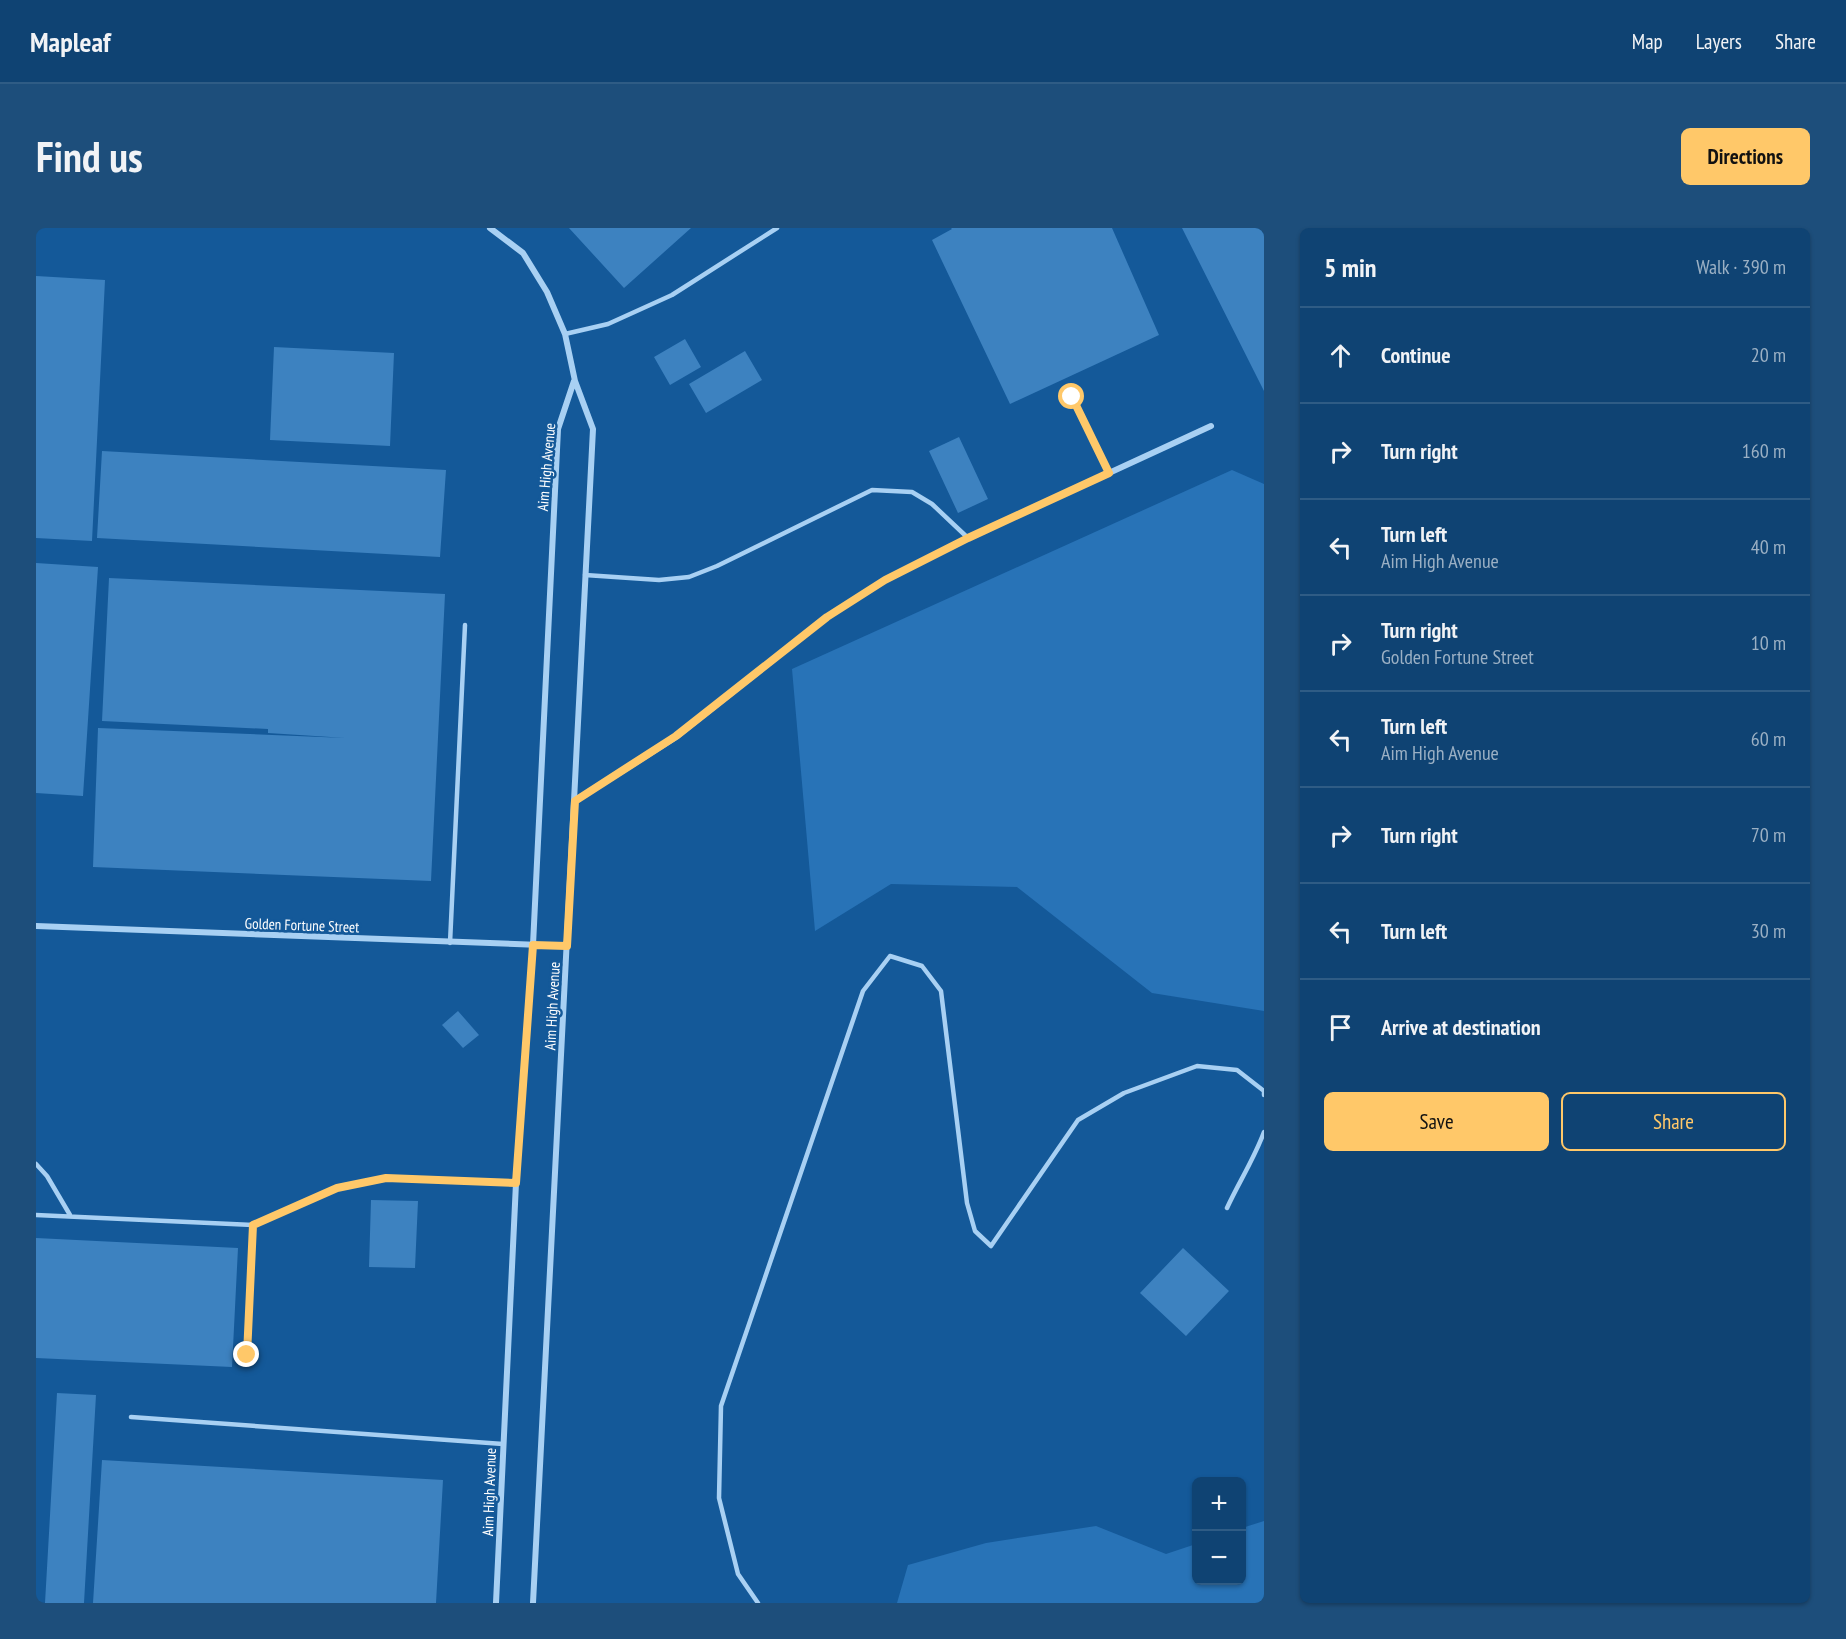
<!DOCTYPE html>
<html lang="en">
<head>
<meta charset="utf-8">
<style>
	:root { --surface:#0f4373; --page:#1d4e7b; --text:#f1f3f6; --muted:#9bb0c4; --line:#2f5c85; --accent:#ffc869 }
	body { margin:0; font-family:"PT Sans Narrow",sans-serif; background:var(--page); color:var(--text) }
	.controls { position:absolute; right:18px; bottom:18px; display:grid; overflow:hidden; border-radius:9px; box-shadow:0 2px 4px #0004 }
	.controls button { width:54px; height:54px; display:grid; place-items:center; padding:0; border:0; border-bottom:2px solid var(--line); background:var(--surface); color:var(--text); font:30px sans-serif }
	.stop { position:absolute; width:18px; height:18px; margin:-14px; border:4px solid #ffc869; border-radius:50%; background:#fff }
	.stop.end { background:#ffc869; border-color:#fff; box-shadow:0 2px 6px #0008 }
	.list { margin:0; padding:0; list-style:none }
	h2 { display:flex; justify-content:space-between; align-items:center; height:78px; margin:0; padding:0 24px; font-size:26px }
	h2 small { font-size:20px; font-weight:400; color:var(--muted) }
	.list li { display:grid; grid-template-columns:39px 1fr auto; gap:18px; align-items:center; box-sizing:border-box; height:96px; padding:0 24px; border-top:2px solid var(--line) }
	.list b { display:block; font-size:22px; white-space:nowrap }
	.list p { margin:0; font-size:20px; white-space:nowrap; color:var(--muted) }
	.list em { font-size:20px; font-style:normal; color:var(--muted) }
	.actions { display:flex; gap:12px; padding:18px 24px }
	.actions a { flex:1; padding:14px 0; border:2px solid var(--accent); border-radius:9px; text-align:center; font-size:21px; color:var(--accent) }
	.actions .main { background:var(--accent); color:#111 }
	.icon { flex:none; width:33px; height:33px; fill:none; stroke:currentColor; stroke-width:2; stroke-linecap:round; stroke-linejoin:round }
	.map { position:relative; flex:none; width:1228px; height:1375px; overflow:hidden; border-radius:9px }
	header { display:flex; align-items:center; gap:36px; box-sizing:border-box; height:84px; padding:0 30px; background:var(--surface); border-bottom:2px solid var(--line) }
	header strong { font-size:28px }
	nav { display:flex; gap:33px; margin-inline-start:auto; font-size:21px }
	.intro { display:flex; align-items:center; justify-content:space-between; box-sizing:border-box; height:144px; padding:0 36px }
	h1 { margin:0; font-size:42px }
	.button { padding:15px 27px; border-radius:9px; background:var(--accent); color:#111; font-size:21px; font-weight:700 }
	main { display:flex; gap:36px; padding:0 36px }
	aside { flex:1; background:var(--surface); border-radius:9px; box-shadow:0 2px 4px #0004 }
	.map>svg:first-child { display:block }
</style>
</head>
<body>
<header>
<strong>Mapleaf</strong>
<nav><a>Map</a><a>Layers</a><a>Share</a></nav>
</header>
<div class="intro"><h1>Find us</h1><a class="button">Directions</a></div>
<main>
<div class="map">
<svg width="1228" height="1375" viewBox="0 0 1228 1375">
	<rect width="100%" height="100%" fill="#145999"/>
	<path fill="#2873b7" d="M1196,242L1228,256V783L1116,765L981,659L855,656L779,703L756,441Z
		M1228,1293V1375H861L872,1337L950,1315L1060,1298L1130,1326L1160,1316V1352H1206V1300Z"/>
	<path fill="#3d82c0" d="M533,0H655L588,60Z
		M915,0H1076L1123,107L974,176L896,12L916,1Z
		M1146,0H1228V163Z
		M0,48L69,52L56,313L0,310Z
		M649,111L665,139L634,157L618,129Z
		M238,119L358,125L354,218L234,212Z
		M709,123L726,152L670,185L653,156Z
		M923,209L952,271L922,285L893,223Z
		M66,223L410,242L404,329L61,310Z
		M0,335L62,339L47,568L0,565Z
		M73,350L409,366L395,653L57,639L62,500L310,510L232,505V501L66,493Z
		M422,783L443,807L427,820L406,797Z
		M335,972L382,973L379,1040L333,1039Z
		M0,1010L202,1020L196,1139L0,1130Z
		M1147,1020L1193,1063L1150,1108L1104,1065Z
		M21,1165L60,1167L48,1375H9Z
		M66,1232L407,1252L400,1375H57Z"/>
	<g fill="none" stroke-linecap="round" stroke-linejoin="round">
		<path stroke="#a8d0f3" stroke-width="4.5" d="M529,106L572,96L636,67L741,0
			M1036,169L1073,245
			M549,347L623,352L653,349L681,338L836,262L876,264L896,276L932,310
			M414,715L429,397
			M0,936L11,948L34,987
			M1191,980C1203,954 1218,931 1228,904
			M0,987L217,997L301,960L350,950L480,955
			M211,1127L217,997
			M95,1189L467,1216
			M722,1375L702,1346L683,1270L685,1178L827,763L854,728L886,738L905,763L931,975L939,1003L955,1018L1042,892L1088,865L1161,838L1201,842L1228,863V867"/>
		<path stroke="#a8d0f3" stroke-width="6" d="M454,0L487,25L511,64L529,106L539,153L557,201L497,1375
			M539,573L640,509L791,389L849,352L932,310L1175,198
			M0,698L531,718
			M460,1375L480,955L497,717L522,201L538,153"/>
	</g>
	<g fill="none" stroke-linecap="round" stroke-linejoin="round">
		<path stroke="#ffc869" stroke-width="8" d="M211,1127L217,997L301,960L350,950L480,955L497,717L531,718L539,573L640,508L791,389L849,352L932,310L1073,245L1036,169"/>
	</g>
	<g text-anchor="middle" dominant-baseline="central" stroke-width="5" stroke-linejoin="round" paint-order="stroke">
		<g font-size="15" fill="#fff" stroke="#145999">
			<text transform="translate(510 239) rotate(-85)">Aim High Avenue</text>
			<text transform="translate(266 697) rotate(2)">Golden Fortune Street</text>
			<text transform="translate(516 778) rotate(-87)">Aim High Avenue</text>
			<text transform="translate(453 1264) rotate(-88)">Aim High Avenue</text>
		</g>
	</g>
</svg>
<div class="controls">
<button>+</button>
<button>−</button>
</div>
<div class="stop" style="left:1036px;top:169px"></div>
<div class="stop end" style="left:211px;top:1127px"></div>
</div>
<aside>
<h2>5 min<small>Walk · 390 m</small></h2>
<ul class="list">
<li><svg class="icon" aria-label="ahead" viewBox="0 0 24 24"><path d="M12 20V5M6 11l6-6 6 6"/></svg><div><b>Continue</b></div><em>20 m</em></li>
<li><svg class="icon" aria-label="right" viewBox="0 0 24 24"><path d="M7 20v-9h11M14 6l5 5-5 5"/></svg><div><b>Turn right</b></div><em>160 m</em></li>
<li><svg class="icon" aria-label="left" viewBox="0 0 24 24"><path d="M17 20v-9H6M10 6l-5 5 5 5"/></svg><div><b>Turn left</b><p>Aim High Avenue</p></div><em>40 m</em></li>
<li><svg class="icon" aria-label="right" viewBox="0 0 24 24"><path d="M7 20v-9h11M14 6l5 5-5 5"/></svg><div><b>Turn right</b><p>Golden Fortune Street</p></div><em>10 m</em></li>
<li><svg class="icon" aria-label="left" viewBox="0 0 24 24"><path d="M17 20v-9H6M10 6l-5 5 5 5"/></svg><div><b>Turn left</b><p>Aim High Avenue</p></div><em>60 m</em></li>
<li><svg class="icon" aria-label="right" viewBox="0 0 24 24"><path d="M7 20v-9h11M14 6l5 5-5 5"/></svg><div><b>Turn right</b></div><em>70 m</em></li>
<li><svg class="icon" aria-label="left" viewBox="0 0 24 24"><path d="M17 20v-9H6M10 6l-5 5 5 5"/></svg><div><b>Turn left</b></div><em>30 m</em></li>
<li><svg class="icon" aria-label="arrive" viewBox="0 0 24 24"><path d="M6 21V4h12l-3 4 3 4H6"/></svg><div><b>Arrive at destination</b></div></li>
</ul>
<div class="actions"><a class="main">Save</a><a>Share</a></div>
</aside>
</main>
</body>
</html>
